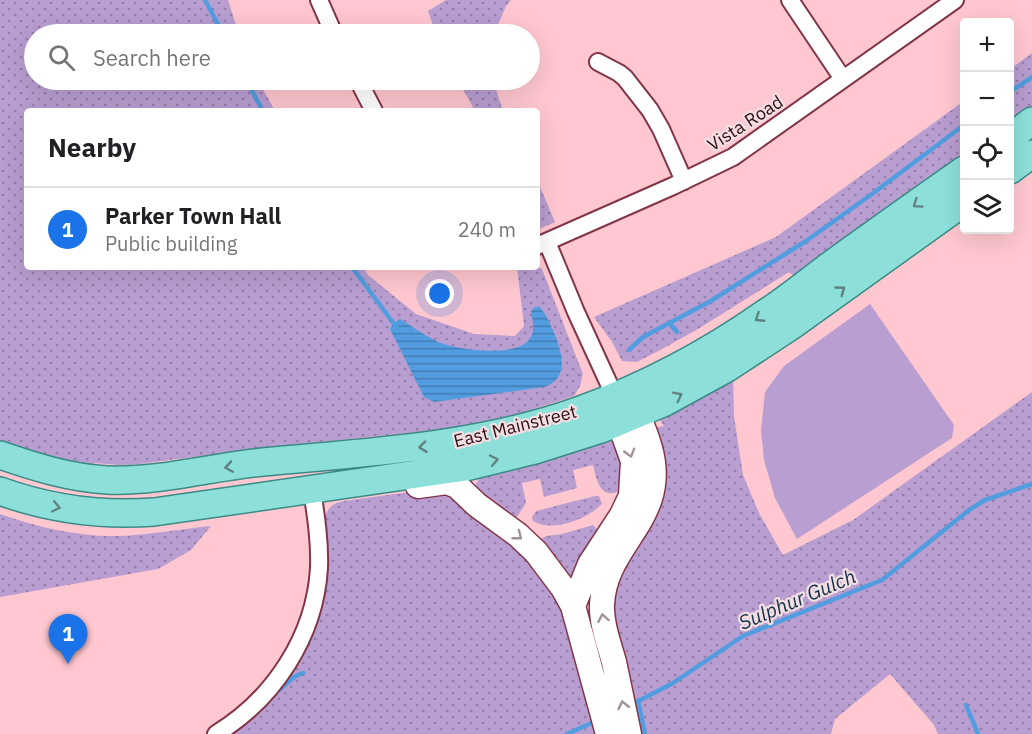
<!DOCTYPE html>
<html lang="en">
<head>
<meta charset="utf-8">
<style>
	:root { --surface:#fff; --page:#f2f2f2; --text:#202124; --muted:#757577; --line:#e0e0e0; --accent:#1a73e8 }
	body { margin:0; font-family:"IBM Plex Sans",sans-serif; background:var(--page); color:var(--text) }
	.controls { position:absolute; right:18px; top:18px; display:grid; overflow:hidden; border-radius:6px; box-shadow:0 6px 24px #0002 }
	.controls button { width:54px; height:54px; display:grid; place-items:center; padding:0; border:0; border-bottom:2px solid var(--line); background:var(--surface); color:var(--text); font:30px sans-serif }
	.you { position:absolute; left:440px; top:294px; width:21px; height:21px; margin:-15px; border:4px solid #fff; border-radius:50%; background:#1a73e8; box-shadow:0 0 0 9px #1a73e833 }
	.badge { display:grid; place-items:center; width:39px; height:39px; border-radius:50%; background:var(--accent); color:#fff; font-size:20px; font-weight:700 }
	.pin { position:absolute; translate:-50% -50px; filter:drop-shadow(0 2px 3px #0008) }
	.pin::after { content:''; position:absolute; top:32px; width:21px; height:18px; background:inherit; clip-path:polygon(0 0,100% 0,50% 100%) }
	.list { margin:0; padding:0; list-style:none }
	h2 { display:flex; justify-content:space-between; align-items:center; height:78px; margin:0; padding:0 24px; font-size:26px }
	h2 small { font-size:20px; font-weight:400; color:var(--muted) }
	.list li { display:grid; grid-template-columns:39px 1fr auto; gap:18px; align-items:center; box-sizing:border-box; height:84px; padding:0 24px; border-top:2px solid var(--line) }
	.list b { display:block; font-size:22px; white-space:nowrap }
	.list p { margin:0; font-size:20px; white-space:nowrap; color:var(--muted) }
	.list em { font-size:20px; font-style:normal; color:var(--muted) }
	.icon { flex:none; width:33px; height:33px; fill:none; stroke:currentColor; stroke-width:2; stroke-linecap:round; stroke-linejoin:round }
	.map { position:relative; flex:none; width:1032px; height:734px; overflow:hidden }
	.search { position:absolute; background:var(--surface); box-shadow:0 6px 24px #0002; left:24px; top:24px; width:516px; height:66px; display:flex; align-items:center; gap:15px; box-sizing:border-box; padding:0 21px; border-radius:33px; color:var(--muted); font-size:22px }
	.panel { position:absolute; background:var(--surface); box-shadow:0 6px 24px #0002; left:24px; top:108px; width:516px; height:162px; border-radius:6px }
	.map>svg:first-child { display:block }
</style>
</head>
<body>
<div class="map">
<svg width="1032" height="734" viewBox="0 0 1032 734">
	<defs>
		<pattern id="grass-dots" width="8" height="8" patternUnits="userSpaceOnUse" patternTransform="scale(1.5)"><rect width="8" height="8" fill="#b89ed1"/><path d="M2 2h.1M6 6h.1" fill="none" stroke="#967fa9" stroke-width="1.8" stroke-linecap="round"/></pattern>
		<pattern id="water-rules" width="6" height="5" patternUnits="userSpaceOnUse" patternTransform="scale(1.5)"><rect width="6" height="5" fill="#529ddf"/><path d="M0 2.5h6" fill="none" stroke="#447eb4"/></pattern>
	</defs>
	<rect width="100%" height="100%" fill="#ffc7d0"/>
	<path fill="url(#grass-dots)" d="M0,0H228L239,34H34V80H258L275,111H27V267H363L368,275L416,314L474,334L515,336L524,326L517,267L537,266L542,269L583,374L580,386L574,396L509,417L447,429L269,447L139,464L122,465L94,463L90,469L0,446Z
		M446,0H511L506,6L494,34H436L428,11Z
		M1032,53V110L1010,126V69Z
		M458,80H493L503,111H475Z
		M964,101V158L825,257L793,275L789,272L698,329L662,349L637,362L622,361L612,342L594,317L776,237Z
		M537,180L555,222L537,230Z
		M733,374L734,416L743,475L759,513L783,555L853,520L1032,392V734H938L934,725L890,674L835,719L831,734H635L609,621L654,428L664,426L658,417Z
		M609,438L619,442L623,447L622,490C600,501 597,481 593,465L573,470L577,488L544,497L540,479L522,483L526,503L515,520L477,496L476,484L480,477Z
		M439,488L513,538L567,612L600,734H231C275,707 319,644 323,592C324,573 320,528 326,514C330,505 335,503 344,501Z
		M595,496H599L602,504C587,519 553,533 533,521L532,517L536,511Z
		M0,514C38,527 78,537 118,536C149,535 180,529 211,526L191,550L158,569L0,597Z
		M593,525L599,531L571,585L539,540L546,536L562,534Z"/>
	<path fill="#b89ed1" d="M870,304L954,425L952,438L797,539L775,498L764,460L761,430L765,392L784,366Z"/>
	<path fill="url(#water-rules)" d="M535,307H540L545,314C556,335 577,377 544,387L434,402L424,397L390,329L394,323L400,319C412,326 424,335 436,341C455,350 511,357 527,342C536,334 533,322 531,311Z"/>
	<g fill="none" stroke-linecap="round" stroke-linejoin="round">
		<path stroke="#529ddf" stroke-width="4.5" d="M205,0L223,34
			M246,80L263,111
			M1010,92L1032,77
			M352,267L397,328
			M669,323L677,332
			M629,350L643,337L709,302L806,241L872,194L964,125
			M279,690L294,677L303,673
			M638,701L645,734
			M631,705L673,683L743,636L882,580L969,510L985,500L1032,484
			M966,705L978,734
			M567,734L596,721"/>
		<g stroke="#833548" stroke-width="20">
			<path id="street" d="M319,0L334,34
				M790,0L843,79
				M598,62L619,73L625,78L650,110L661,129L684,181
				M358,80L374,111
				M547,242L576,312L615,397
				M537,246L673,186L733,157L955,0
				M216,734C274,699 315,636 319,568C320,542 316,516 312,490"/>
		</g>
		<g stroke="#833548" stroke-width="27">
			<path id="secondary" d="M622,403C641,418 643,425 650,448C670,519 605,542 602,604C601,623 609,644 614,662C619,686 624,710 629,734
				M418,486L447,482L457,486L477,505L518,535L536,552L563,588L573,606
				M608,734L573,606L590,564L622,515L631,496L633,461L619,422L616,402"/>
		</g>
		<g stroke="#3a8a85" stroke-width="30">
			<path id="primary" d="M1010,138L1032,121
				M1010,170L1032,154
				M0,455C35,467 70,478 107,480C160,482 211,467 263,462C369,452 477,447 578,411C644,387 707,354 764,314C788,299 809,281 832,264C876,232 920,201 964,170
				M0,491C50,509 101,516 154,512L466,467L535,450L601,429L665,402L727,368L791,326L964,202"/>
		</g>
		<use href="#street" stroke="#fff" stroke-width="16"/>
		<use href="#secondary" stroke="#fff" stroke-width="24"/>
		<use href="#primary" stroke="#8de0da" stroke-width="27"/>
	</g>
	<defs><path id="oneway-chevron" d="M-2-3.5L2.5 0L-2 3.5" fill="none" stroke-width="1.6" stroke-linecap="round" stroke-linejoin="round" transform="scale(1.5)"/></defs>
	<g stroke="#628282">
		<use href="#oneway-chevron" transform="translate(917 204) rotate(145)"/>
		<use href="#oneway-chevron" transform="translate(841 290) rotate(-36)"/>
		<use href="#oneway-chevron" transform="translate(759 318) rotate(147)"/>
		<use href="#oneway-chevron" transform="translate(678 396) rotate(-27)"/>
		<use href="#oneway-chevron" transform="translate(423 447) rotate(173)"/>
		<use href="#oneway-chevron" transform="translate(494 460) rotate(-12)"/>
		<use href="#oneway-chevron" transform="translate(229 467) rotate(171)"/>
		<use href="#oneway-chevron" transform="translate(56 507) rotate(12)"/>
	</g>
	<g stroke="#a19396">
		<use href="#oneway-chevron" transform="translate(630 453) rotate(74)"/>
		<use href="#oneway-chevron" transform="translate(518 536) rotate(38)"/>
		<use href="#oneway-chevron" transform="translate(603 618) rotate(-100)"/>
		<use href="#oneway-chevron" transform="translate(623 705) rotate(-103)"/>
	</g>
	<g text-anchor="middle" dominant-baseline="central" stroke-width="4.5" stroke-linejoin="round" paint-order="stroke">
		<g font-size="18" fill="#2e0e16" stroke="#f3dfe2">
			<text transform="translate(745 123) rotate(-33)">Vista Road</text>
			<text transform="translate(515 426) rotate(-14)">East Mainstreet</text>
		</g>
		<g font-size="20" font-style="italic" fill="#11314c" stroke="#f3dfe2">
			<text transform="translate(797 599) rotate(-23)">Sulphur Gulch</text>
		</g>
	</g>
</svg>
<div class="controls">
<button>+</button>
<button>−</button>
<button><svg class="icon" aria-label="locate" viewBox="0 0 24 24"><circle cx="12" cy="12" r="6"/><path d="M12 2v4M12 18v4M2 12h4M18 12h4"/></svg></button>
<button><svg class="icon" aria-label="layers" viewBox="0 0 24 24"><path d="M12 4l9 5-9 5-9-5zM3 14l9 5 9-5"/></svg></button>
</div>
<div class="you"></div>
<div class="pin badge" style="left:68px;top:664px">1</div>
<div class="search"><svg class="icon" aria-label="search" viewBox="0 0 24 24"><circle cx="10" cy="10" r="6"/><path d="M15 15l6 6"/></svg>Search here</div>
<section class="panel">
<h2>Nearby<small></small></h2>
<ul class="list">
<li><span class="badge">1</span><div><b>Parker Town Hall</b><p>Public building</p></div><em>240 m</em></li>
</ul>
</section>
</div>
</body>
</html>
